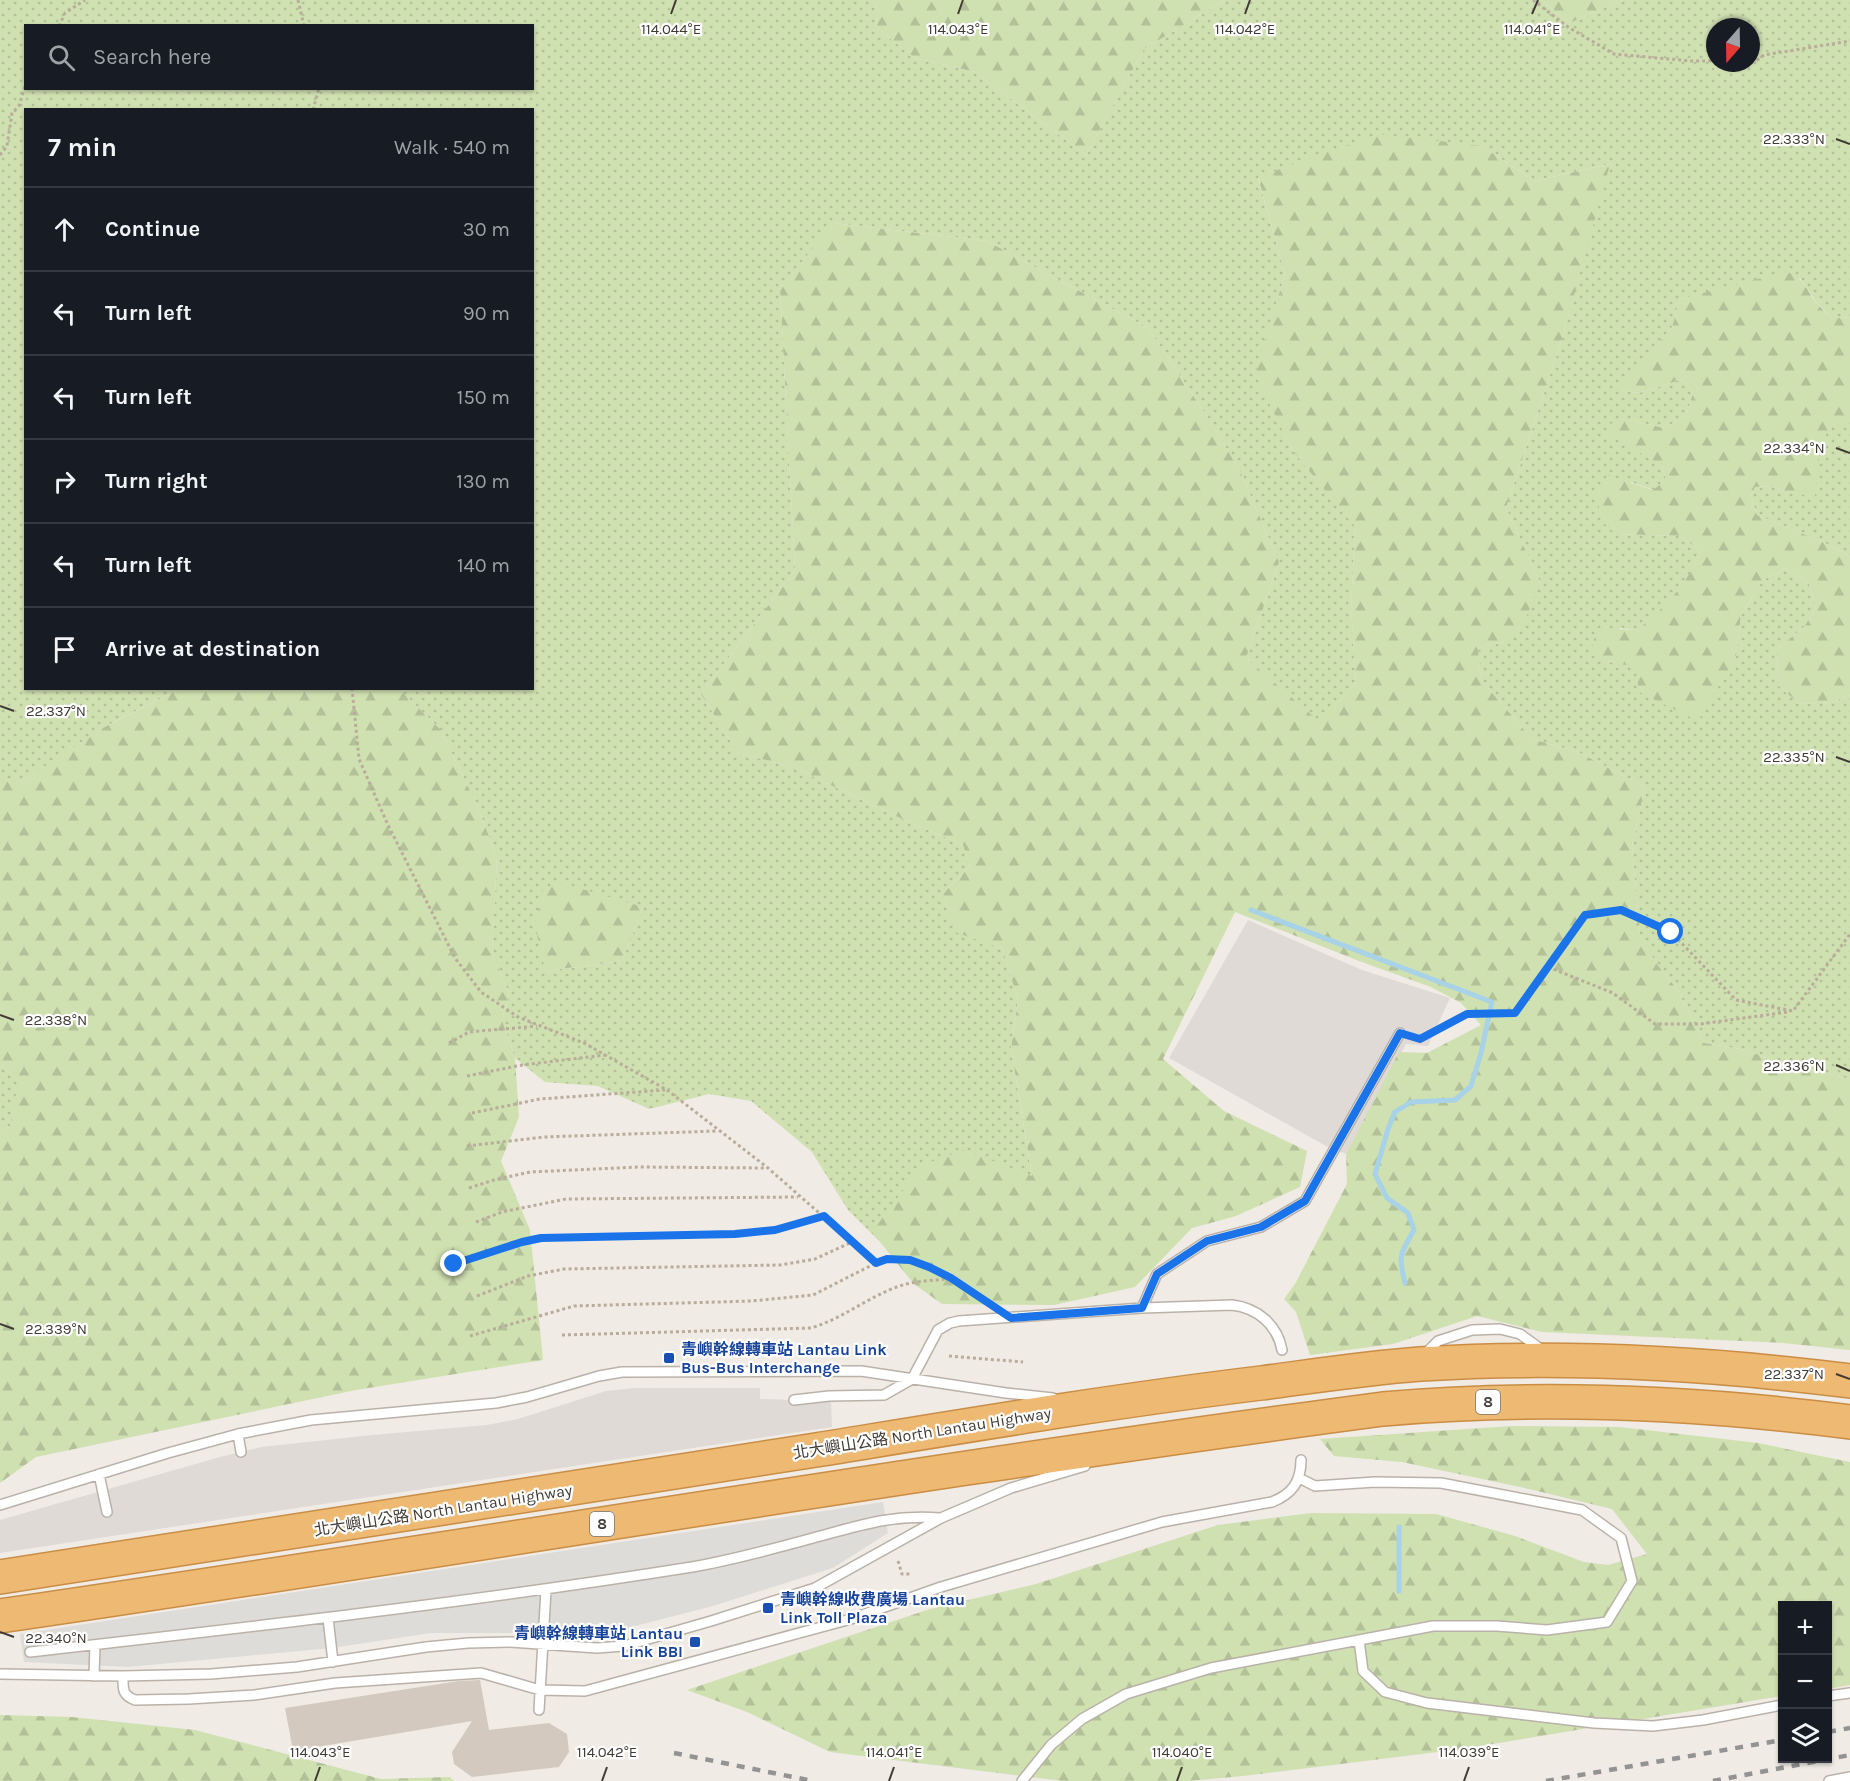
<!DOCTYPE html>
<html lang="en">
<head>
<meta charset="utf-8">
<style>
	:root { --surface:#171b24; --page:#242831; --text:#f1f3f6; --muted:#9ea1a6; --line:#363941 }
	body { margin:0; font-family:Karla,"Noto Sans TC",sans-serif; background:var(--page); color:var(--text) }
	.controls { position:absolute; right:18px; bottom:18px; display:grid; overflow:hidden; border-radius:0px; box-shadow:0 2px 4px #0004 }
	.controls button { width:54px; height:54px; display:grid; place-items:center; padding:0; border:0; border-bottom:2px solid var(--line); background:var(--surface); color:var(--text); font:30px sans-serif }
	.compass { position:absolute; left:1706px; top:18px; width:54px; height:54px; border-radius:50%; background:var(--surface); box-shadow:0 2px 4px #0004; rotate:200deg }
	.stop { position:absolute; width:18px; height:18px; margin:-14px; border:4px solid #1a73e8; border-radius:50%; background:#fff }
	.stop.end { background:#1a73e8; border-color:#fff; box-shadow:0 2px 6px #0008 }
	.list { margin:0; padding:0; list-style:none }
	h2 { display:flex; justify-content:space-between; align-items:center; height:78px; margin:0; padding:0 24px; font-size:26px }
	h2 small { font-size:20px; font-weight:400; color:var(--muted) }
	.list li { display:grid; grid-template-columns:39px 1fr auto; gap:18px; align-items:center; box-sizing:border-box; height:84px; padding:0 24px; border-top:2px solid var(--line) }
	.list b { display:block; font-size:22px; white-space:nowrap }
	.list em { font-size:20px; font-style:normal; color:var(--muted) }
	.icon { flex:none; width:33px; height:33px; fill:none; stroke:currentColor; stroke-width:2; stroke-linecap:round; stroke-linejoin:round }
	.map { position:relative; flex:none; width:1850px; height:1781px; overflow:hidden }
	.search { position:absolute; background:var(--surface); box-shadow:0 2px 4px #0004; left:24px; top:24px; width:510px; height:66px; display:flex; align-items:center; gap:15px; box-sizing:border-box; padding:0 21px; border-radius:0px; color:var(--muted); font-size:22px }
	.panel { position:absolute; background:var(--surface); box-shadow:0 2px 4px #0004; left:24px; top:108px; width:510px; height:582px; border-radius:0px }
	.map>svg:first-child { display:block }
</style>
</head>
<body>
<div class="map">
<svg width="1850" height="1781" viewBox="0 0 1850 1781">
	<defs>
		<pattern id="grass-dots" width="8" height="8" patternUnits="userSpaceOnUse" patternTransform="scale(1.5)"><rect width="8" height="8" fill="#cfe0b1"/><path d="M2 2h.1M6 6h.1" fill="none" stroke="#b3c199" stroke-width="1.8" stroke-linecap="round"/></pattern>
		<pattern id="forest-firs" width="22" height="20" patternUnits="userSpaceOnUse" patternTransform="scale(1.5)"><rect width="22" height="20" fill="#cfe0b1"/><path d="M5 1l3.5 6h-7zM16 11l3.5 6h-7z" fill="#b3c199"/></pattern>
	</defs>
	<rect width="100%" height="100%" fill="#f0ebe5"/>
	<path fill="#dfdad6" d="M1248,920L1362,970L1450,998L1428,1046L1406,1044L1346,1154L1326,1146L1169,1058Z
		M635,1388H760V1399L831,1401L832,1427L0,1553V1520L220,1457L261,1447L372,1435L487,1425L518,1419L606,1391Z"/>
	<path fill="url(#grass-dots)" fill-rule="evenodd" d="M0,0H875L877,28L915,58L975,72L1086,155L1144,49L1225,0H1541L1570,23L1623,0H1850V317L1832,318L1817,303L1800,278L1727,288L1680,299L1672,327L1619,390L1639,393L1683,379L1693,393L1686,416L1664,428L1630,420L1662,465L1666,480L1654,490L1631,482L1616,534L1680,536L1701,551L1688,578L1661,611L1637,630L1620,628L1609,662L1626,664L1641,669L1736,657L1741,615L1763,580L1785,569L1809,584L1816,608L1804,627L1777,649L1778,685L1799,704L1832,702L1850,695V1079L1781,1063L1746,1050L1704,1043L1677,989L1656,963L1640,935L1632,846L1645,787L1578,752L1532,739L1481,680L1478,648L1504,642L1540,582L1506,508L1562,339L1609,164L1534,181L1482,146L1258,178L1285,274L1256,374L1292,450L1355,526L1351,610L1356,682L1321,724L1246,658L1279,562L1241,473L1212,424L1148,328L987,241L834,223L780,289L795,570L701,694L738,753L793,767L891,814L963,845L970,866L943,894L955,931L1003,949L1018,1001L1011,1048L1032,1177L964,1150L879,1241L848,1210L812,1152L751,1101L709,1094L649,1109L598,1086L545,1082L515,1058L502,1020L509,993L492,953L497,857L477,805L440,729L399,689L532,688V110H26V688L179,689L112,723L24,780L0,783ZM26,26H532V88H26ZM1715,27H1751V63H1715ZM643,907L622,961L545,971Z
		M1847,419H1850V556L1821,541L1757,515L1751,496L1755,487L1772,486L1788,493L1817,466L1820,445L1829,428Z
		M0,1067L20,1077L10,1127L0,1131Z"/>
	<path fill="url(#forest-firs)" d="M875,0H1225L1144,49L1086,155L975,72L915,58L877,28Z
		M1541,0H1623L1570,23Z
		M1378,134L1482,146L1534,181L1610,164L1562,339L1506,508L1540,582L1522,628L1504,642L1478,648L1481,680L1532,739L1578,752L1645,787L1632,846L1640,934L1656,963L1677,989L1704,1043L1746,1050L1781,1063L1850,1079V1350L1783,1343L1542,1332L1477,1316L1393,1344L1310,1355L1296,1312L1284,1299L1295,1284L1347,1184L1346,1154L1399,1052L1427,1053L1481,1025L1461,1003L1431,987L1359,961L1235,912L1163,1059L1224,1111L1307,1151L1300,1187L1236,1216L1192,1228L1135,1287L1054,1305L942,1304L914,1284L872,1232L922,1165L964,1150L1032,1176L1011,1048L1018,1001L1003,949L955,932L943,894L970,866L963,845L891,814L793,767L738,753L701,694L795,570L780,289L833,223L987,241L1148,328L1212,424L1241,473L1279,562L1246,658L1321,723L1356,682L1351,610L1355,527L1292,450L1255,374L1285,274L1258,177Z
		M1785,272C1802,274 1806,289 1815,301C1820,307 1826,313 1832,318L1850,317V419L1830,428L1820,445L1815,496L1788,493L1772,486L1755,487L1751,496L1757,515L1821,541L1850,556V695L1832,702L1799,704L1778,685L1777,649L1804,627L1816,608L1809,584L1785,569L1763,580L1741,615L1736,657L1698,721L1637,691L1640,669C1626,664 1611,663 1596,657L1592,644L1599,628L1637,630C1668,605 1684,587 1701,551L1680,536L1616,534L1601,521L1597,495L1608,475L1653,490L1666,480L1662,465L1608,435L1609,424L1630,420L1664,428L1686,416L1693,393L1683,379L1639,393L1618,390L1672,327L1680,299Z
		M179,689H399L440,729L477,805L497,857L492,953L509,993L502,1020L515,1058L519,1117L501,1161L530,1230L543,1360L356,1390L36,1457L0,1483V1131L10,1127L19,1077L0,1067V782L24,780L101,729Z
		M562,883L643,907L622,961L545,971L535,925L543,888Z
		M1512,1426L1620,1427L1758,1443L1850,1462V1685L1828,1689V1606H1782V1696L1462,1749L1243,1776L1188,1781H1063L830,1752L747,1712L687,1690L930,1609L1036,1584L1218,1525L1311,1513L1436,1514L1515,1536L1584,1562L1608,1565L1647,1554L1612,1509L1529,1489L1402,1462L1334,1456L1320,1439Z
		M0,1715L72,1717L195,1730L381,1779L450,1777L454,1781H0Z"/>
	<path fill="#dedcd9" d="M883,1502L888,1533L833,1568L713,1606L608,1633H431L332,1648L128,1667L24,1662L20,1634Z"/>
	<g fill="none" stroke-linecap="round" stroke-linejoin="round">
		<path stroke="#a7d2e7" stroke-width="5" d="M1251,910L1492,1002L1481,1053L1471,1086L1455,1100L1411,1102L1395,1112L1388,1129L1375,1174L1387,1198L1408,1213L1414,1230C1400,1254 1398,1255 1405,1283
			M1399,1591V1527"/>
	</g>
	<path fill="#d3c9be" d="M480,1680L489,1730L549,1723L567,1734L569,1752L559,1767L472,1777L454,1764L452,1752L472,1721L293,1751L285,1708L459,1681Z"/>
	<g fill="none" stroke-linecap="round" stroke-linejoin="round">
		<g stroke="#bab2a8" stroke-width="12">
			<path id="service" d="M1142,1308L1157,1274L1207,1241L1261,1227L1305,1201L1400,1033
				M1425,1354L1438,1341L1472,1330L1500,1329L1520,1334L1542,1350
				M794,1400L829,1396L884,1395L912,1379L938,1330L950,1323L959,1321L1142,1308L1232,1305C1257,1308 1277,1324 1282,1350
				M238,1434L241,1452
				M99,1474L107,1512
				M0,1505L168,1453L238,1434L311,1420L496,1403L527,1397L599,1376L622,1372L861,1371L1006,1393L1053,1398
				M328,1618L333,1662
				M1359,1640L1363,1671L1385,1692L1427,1703L1594,1723L1653,1726L1703,1720L1782,1705
				M30,1652C251,1627 472,1602 692,1567C733,1560 773,1549 813,1538C858,1526 892,1514 940,1518
				M0,1674L123,1676L211,1674L297,1667L426,1647L468,1643L510,1642L597,1648L624,1646L711,1621L815,1588L941,1518L1011,1488L1085,1466
				M94,1676L95,1645
				M123,1676C123,1689 122,1695 135,1700L189,1699L254,1695L335,1683L481,1673L540,1690L585,1691L851,1619L941,1587L1162,1522L1272,1502C1292,1494 1301,1482 1301,1460
				M1828,1696L1850,1693
				M539,1710L546,1590
				M1022,1781L1051,1745L1082,1719L1126,1694L1211,1668L1433,1626H1497L1547,1630L1607,1622L1632,1581L1621,1538L1582,1510L1441,1483L1375,1482L1315,1486L1299,1478
				M1829,1781L1850,1777"/>
		</g>
		<g stroke="#ca8d44" stroke-width="36">
			<path id="motorway" d="M0,1577C272,1537 544,1494 816,1450C964,1426 1112,1401 1261,1383C1314,1376 1367,1368 1420,1364C1564,1355 1707,1363 1850,1381
				M0,1616C461,1549 921,1470 1383,1409C1541,1395 1694,1402 1850,1422"/>
		</g>
		<path stroke="#baac9b" stroke-width="3" stroke-dasharray="3 3" stroke-linecap="butt" d="M298,0L304,26
			M1533,0L1568,27L1614,54L1691,61H1715
			M59,26L65,13L85,0
			M1751,60L1756,61L1764,55L1850,41
			M313,110L319,88
			M0,155L7,146L12,113L19,106L26,83
			M352,688L359,759L388,825L455,958L481,992L518,1017L584,1043L667,1090L768,1168L876,1263C918,1248 959,1284 992,1306
			M1548,967L1613,993L1655,1024H1700L1788,1012
			M1413,1037L1420,1039L1467,1014L1515,1013L1585,915L1621,910L1671,932L1736,1000L1793,1011L1850,934
			M449,1043L469,1032L537,1026
			M467,1076L522,1065L605,1055
			M472,1113L540,1099L665,1090
			M467,1146L544,1137L717,1131
			M469,1188L494,1180L530,1172L639,1167L766,1168
			M476,1222L502,1212L566,1199L798,1197
			M454,1264L522,1241L541,1237L735,1235L775,1230L824,1216
			M477,1296L528,1276L564,1269L780,1265L815,1259L852,1242
			M562,1335L811,1328C845,1318 873,1293 906,1284C920,1281 935,1280 949,1279
			M470,1336L574,1306L752,1301L813,1295L876,1263
			M949,1356L1023,1362
			M898,1561L902,1574H910"/>
		<use href="#service" stroke="#fff" stroke-width="9"/>
		<use href="#motorway" stroke="#edb973" stroke-width="33"/>
		<path stroke="#939393" stroke-width="4.5" stroke-dasharray="8 8" stroke-linecap="butt" d="M1828,1732L1850,1728
			M674,1753L813,1781
			M1546,1781L1782,1740
			M1713,1781L1850,1755"/>
	</g>
	<g fill="none" stroke-linecap="round" stroke-linejoin="round">
		<path stroke="#1a73e8" stroke-width="8" d="M454,1264L522,1242L541,1238L735,1234L775,1230L824,1216L876,1263L887,1259L910,1260L929,1267L951,1278L1011,1318L1142,1308L1157,1274L1207,1241L1261,1227L1305,1201L1400,1033L1420,1039L1467,1014L1515,1013L1585,915L1621,910L1671,932"/>
	</g>
	<path fill="none" stroke="#413b35" stroke-width="2" d="M671,14L676,0M958,14L963,0M1245,14L1250,0M1532,14L1538,0M1836,139L1850,144M1836,448L1850,453M0,706L14,711M1836,757L1850,762M0,1015L14,1020M1836,1065L1850,1071M0,1324L14,1329M1836,1374L1850,1379M0,1632L14,1637M315,1781L320,1767M602,1781L607,1767M889,1781L894,1767M1177,1781L1182,1767M1464,1781L1469,1767"/>
	<g fill="#1a4fb4" stroke="#fff" stroke-width="2">
		<rect x="663" y="1352" width="12" height="12" rx="3"/>
		<rect x="762" y="1602" width="12" height="12" rx="3"/>
		<rect x="689" y="1636" width="12" height="12" rx="3"/>
	</g>
	<g text-anchor="middle" dominant-baseline="central" stroke-width="4.5" stroke-linejoin="round" paint-order="stroke">
		<g fill="#fff" stroke="#7a7672" stroke-width="1.5">
			<rect x="1476" y="1390" width="24" height="24" rx="4.5"/>
			<rect x="590" y="1512" width="24" height="24" rx="4.5"/>
		</g>
		<g font-size="15" font-weight="bold" fill="#413b35">
			<text x="1488" y="1402">8</text>
			<text x="602" y="1524">8</text>
		</g>
		<g font-size="16" font-weight="bold" fill="#164399" stroke="#fff" text-anchor="start">
			<text x="681" y="1349">青嶼幹線轉車站 Lantau Link<tspan x="681" dy="18">Bus-Bus Interchange</tspan></text>
			<text x="780" y="1599">青嶼幹線收費廣場 Lantau<tspan x="780" dy="18">Link Toll Plaza</tspan></text>
			<text x="683" y="1633" text-anchor="end">青嶼幹線轉車站 Lantau<tspan x="683" dy="18">Link BBI</tspan></text>
		</g>
		<g font-size="16" fill="#413b35" stroke="#fff">
			<text transform="translate(922 1433) rotate(-9)">北大嶼山公路 North Lantau Highway</text>
			<text transform="translate(443 1510) rotate(-9)">北大嶼山公路 North Lantau Highway</text>
		</g>
	</g>
	<g font-size="15" text-anchor="middle" fill="#413b35" stroke="#fff" stroke-width="4.5" stroke-linejoin="round" paint-order="stroke">
		<text x="671" y="34">114.044°E</text>
		<text x="958" y="34">114.043°E</text>
		<text x="1245" y="34">114.042°E</text>
		<text x="1532" y="34">114.041°E</text>
		<text x="1794" y="144">22.333°N</text>
		<text x="1794" y="453">22.334°N</text>
		<text x="56" y="716">22.337°N</text>
		<text x="1794" y="762">22.335°N</text>
		<text x="56" y="1025">22.338°N</text>
		<text x="1794" y="1071">22.336°N</text>
		<text x="56" y="1334">22.339°N</text>
		<text x="1794" y="1379">22.337°N</text>
		<text x="56" y="1643">22.340°N</text>
		<text x="320" y="1757">114.043°E</text>
		<text x="607" y="1757">114.042°E</text>
		<text x="894" y="1757">114.041°E</text>
		<text x="1182" y="1757">114.040°E</text>
		<text x="1469" y="1757">114.039°E</text>
	</g>
</svg>
<div class="controls">
<button>+</button>
<button>−</button>
<button><svg class="icon" aria-label="layers" viewBox="0 0 24 24"><path d="M12 4l9 5-9 5-9-5zM3 14l9 5 9-5"/></svg></button>
</div>
<svg class="compass" viewBox="-18 -18 36 36"><path d="M0-13l5 13h-10z" fill="#e53935"/><path d="M0 13l5-13h-10z" fill="#9ea1a6"/></svg>
<div class="stop" style="left:1671px;top:932px"></div>
<div class="stop end" style="left:454px;top:1264px"></div>
<div class="search"><svg class="icon" aria-label="search" viewBox="0 0 24 24"><circle cx="10" cy="10" r="6"/><path d="M15 15l6 6"/></svg>Search here</div>
<section class="panel">
<h2>7 min<small>Walk · 540 m</small></h2>
<ul class="list">
<li><svg class="icon" aria-label="ahead" viewBox="0 0 24 24"><path d="M12 20V5M6 11l6-6 6 6"/></svg><div><b>Continue</b></div><em>30 m</em></li>
<li><svg class="icon" aria-label="left" viewBox="0 0 24 24"><path d="M17 20v-9H6M10 6l-5 5 5 5"/></svg><div><b>Turn left</b></div><em>90 m</em></li>
<li><svg class="icon" aria-label="left" viewBox="0 0 24 24"><path d="M17 20v-9H6M10 6l-5 5 5 5"/></svg><div><b>Turn left</b></div><em>150 m</em></li>
<li><svg class="icon" aria-label="right" viewBox="0 0 24 24"><path d="M7 20v-9h11M14 6l5 5-5 5"/></svg><div><b>Turn right</b></div><em>130 m</em></li>
<li><svg class="icon" aria-label="left" viewBox="0 0 24 24"><path d="M17 20v-9H6M10 6l-5 5 5 5"/></svg><div><b>Turn left</b></div><em>140 m</em></li>
<li><svg class="icon" aria-label="arrive" viewBox="0 0 24 24"><path d="M6 21V4h12l-3 4 3 4H6"/></svg><div><b>Arrive at destination</b></div></li>
</ul>
</section>
</div>
</body>
</html>
